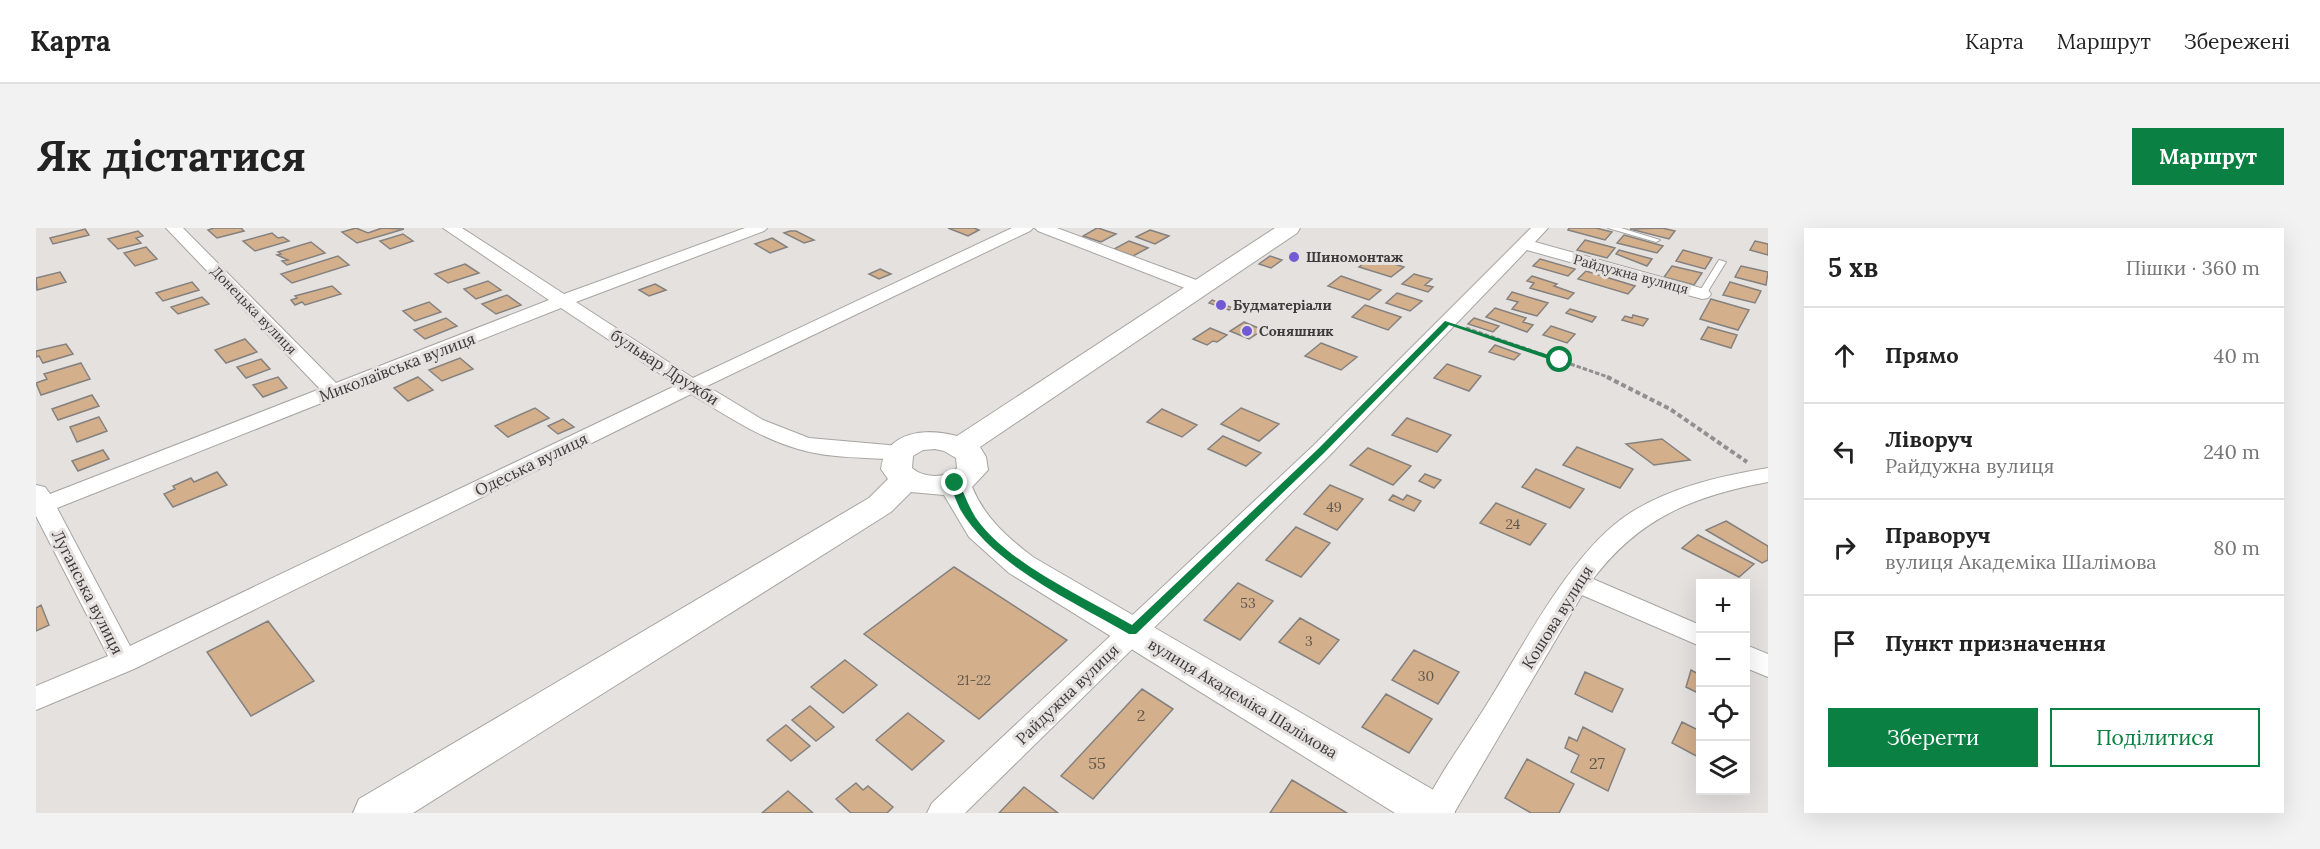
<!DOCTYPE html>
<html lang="uk">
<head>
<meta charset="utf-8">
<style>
	:root { --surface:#fff; --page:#f2f2f2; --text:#222; --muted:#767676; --line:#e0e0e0; --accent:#0b8043 }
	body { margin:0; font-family:Lora,serif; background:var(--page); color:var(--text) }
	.controls { position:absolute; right:18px; bottom:18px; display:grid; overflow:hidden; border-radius:0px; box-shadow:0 6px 24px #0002 }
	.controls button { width:54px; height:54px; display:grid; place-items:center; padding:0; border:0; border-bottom:2px solid var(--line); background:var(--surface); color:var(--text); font:30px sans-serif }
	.stop { position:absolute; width:18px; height:18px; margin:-14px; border:4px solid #0b8043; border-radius:50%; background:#fff }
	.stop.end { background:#0b8043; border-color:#fff; box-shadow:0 2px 6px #0008 }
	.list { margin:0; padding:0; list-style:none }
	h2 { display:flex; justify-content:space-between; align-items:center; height:78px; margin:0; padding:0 24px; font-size:26px }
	h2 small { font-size:20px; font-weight:400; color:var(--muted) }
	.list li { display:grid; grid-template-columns:39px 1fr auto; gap:18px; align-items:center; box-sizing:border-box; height:96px; padding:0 24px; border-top:2px solid var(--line) }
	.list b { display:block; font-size:22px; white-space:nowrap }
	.list p { margin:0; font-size:20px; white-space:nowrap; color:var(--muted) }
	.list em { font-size:20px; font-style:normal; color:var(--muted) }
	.actions { display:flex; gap:12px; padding:18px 24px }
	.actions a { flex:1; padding:14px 0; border:2px solid var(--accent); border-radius:0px; text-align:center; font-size:21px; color:var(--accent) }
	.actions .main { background:var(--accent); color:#fff }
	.icon { flex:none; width:33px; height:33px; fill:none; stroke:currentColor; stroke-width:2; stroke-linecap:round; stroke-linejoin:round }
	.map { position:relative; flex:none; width:1732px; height:585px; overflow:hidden; border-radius:0px }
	header { display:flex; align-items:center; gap:36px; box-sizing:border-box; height:84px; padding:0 30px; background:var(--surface); border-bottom:2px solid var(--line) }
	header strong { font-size:28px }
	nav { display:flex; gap:33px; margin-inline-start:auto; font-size:21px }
	.intro { display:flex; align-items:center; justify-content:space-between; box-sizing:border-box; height:144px; padding:0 36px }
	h1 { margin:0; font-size:42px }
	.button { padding:15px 27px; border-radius:0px; background:var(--accent); color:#fff; font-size:21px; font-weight:700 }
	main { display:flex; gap:36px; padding:0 36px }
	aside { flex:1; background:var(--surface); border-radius:0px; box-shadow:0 6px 24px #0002 }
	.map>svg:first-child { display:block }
</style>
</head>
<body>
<header>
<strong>Карта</strong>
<nav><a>Карта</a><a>Маршрут</a><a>Збережені</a></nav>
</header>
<div class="intro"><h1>Як дістатися</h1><a class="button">Маршрут</a></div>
<main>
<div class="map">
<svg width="1732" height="585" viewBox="0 0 1732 585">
	<rect width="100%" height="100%" fill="#e4e1df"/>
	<path fill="#d3af8c" stroke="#84817f" stroke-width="1.5" d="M178,0H205L208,3L181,10L172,2Z
		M320,0L332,5L346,0L368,1L321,15L306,4Z
		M912,0H938L943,2L932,8Z
		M1061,0H1062L1080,6L1065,14L1047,8Z
		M1533,0H1560L1576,4L1569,12L1532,2Z
		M1626,0L1639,3L1633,11L1594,1Z
		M49,1L53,7L17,16L14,10Z
		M1114,2L1133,8L1119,16L1100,9Z
		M102,3L107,8L100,10L105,15L82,21L72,11Z
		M754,3H760L778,12L768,15L748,5Z
		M236,5L242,10L247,9L253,13L219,23L207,13Z
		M367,6L377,13L354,21L344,13Z
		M1588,7L1627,18L1621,25L1581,15Z
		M736,10L751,19L734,25L719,16Z
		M1549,12L1579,20L1571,30L1541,22Z
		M1093,13L1112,20L1097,28L1078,21Z
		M1719,13L1732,16V27L1714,22Z
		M275,14L289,25L251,37L246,33L252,32L241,27L245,26L242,24Z
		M110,19L121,31L99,38L88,25Z
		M1583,22L1616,31L1611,38L1580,26Z
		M1647,22L1676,30L1669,41L1640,33Z
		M302,28L313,37L256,55L245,46Z
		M1234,28L1246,32L1235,40L1223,36Z
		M1336,29L1368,39L1355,49L1323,39Z
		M1504,31L1539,41L1532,48L1497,38Z
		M429,36L443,45L412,55L399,46Z
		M1636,38L1666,45L1658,57L1628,49Z
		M1705,38L1732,44L1730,57L1699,49Z
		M844,41L855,46L843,51L833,46Z
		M1550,43L1599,58L1592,66L1542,51Z
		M24,44L30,54L1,62L0,50Z
		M1378,46L1396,51L1389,57L1397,59L1392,64L1366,56Z
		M1305,48L1345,62L1333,72L1292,58Z
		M1496,48L1521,56L1518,58L1538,65L1532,71L1494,60L1498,55L1491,53Z
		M452,53L465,62L440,71L428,61Z
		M156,54L163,62L127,73L120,65Z
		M1694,54L1725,63L1719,75L1687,67Z
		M619,56L630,62L613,68L603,62Z
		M296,58L305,66L269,77L266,74L259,77L255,72L261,70L259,68Z
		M1476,64L1512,75L1501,88L1476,81L1482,74L1471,71Z
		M1361,65L1386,73L1374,83L1350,75Z
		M471,67L485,77L460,86L446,76Z
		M166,69L173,76L142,86L135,79Z
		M1675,71L1713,82L1702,102L1664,91Z
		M1176,72L1197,80L1193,82L1173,75Z
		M393,74L405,84L379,93L367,83Z
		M1329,77L1365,89L1352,102L1316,89Z
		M1459,80L1490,90L1487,94L1497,97L1491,104L1450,89Z
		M1534,81L1560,89L1556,94L1530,85Z
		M1597,87L1612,91L1607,98L1586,92L1589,88L1596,90Z
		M410,90L421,98L389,111L378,102Z
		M1438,90L1463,98L1457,104L1432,96Z
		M1208,94L1227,102L1213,111L1194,103Z
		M1515,98L1539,106L1531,115L1507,107Z
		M1672,99L1701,107L1695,120L1665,111Z
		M1174,100L1191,107L1181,114L1177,113L1171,117L1157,111Z
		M209,111L221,124L190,135L179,122Z
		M1285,115L1321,129L1305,142L1269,128Z
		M30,116L37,126L7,135L3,128L0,129V123Z
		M1459,117L1484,126L1478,132L1453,124Z
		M424,130L437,141L406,153L393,142Z
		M225,131L234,141L210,150L201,139Z
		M45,135L54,151L5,167L0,155L11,151L8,146Z
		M1411,136L1445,148L1433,163L1398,150Z
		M242,149L251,160L227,169L217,157Z
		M382,149L397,162L372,173L358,160Z
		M56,167L63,178L22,192L16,181Z
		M499,180L513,190L472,209L459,198Z
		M1205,180L1243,196L1223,213L1185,196Z
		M1126,181L1161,197L1146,209L1111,194Z
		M63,189L71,203L41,214L34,199Z
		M1371,190L1415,207L1401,224L1356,207Z
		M527,191L538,199L522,206L512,198Z
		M1187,208L1225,225L1210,238L1172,221Z
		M1626,211L1654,232L1618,237L1590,216Z
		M1541,219L1597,241L1584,260L1527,237Z
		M1332,220L1375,238L1357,257L1314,237Z
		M67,222L73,231L42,243L36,233Z
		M1500,241L1548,261L1534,280L1486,259Z
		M181,244L191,257L137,279L128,266L139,261L137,258L155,250L158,254Z
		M1389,246L1405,252L1398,260L1383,253Z
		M1294,257L1327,271L1301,302L1268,286Z
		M1357,267L1367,272L1371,267L1385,273L1378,283L1353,272Z
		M1460,275L1510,296L1494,317L1444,295Z
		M1690,293L1732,318V332L1726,335L1670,302Z
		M1260,299L1294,315L1265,349L1230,332Z
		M1662,307L1718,336L1703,349L1646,320Z
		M918,339L1031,412L943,491L828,406Z
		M1202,355L1237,373L1204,412L1168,392Z
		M5,377L13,397L0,403V380Z
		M1264,390L1303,412L1283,436L1243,414Z
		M232,393L278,453L215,488L171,424Z
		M1378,422L1423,444L1402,476L1356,452Z
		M809,432L841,457L807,485L775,459Z
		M1655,442L1664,447V466L1650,459Z
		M1549,444L1587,461L1576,484L1539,466Z
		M1106,461L1137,481L1057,571L1025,548Z
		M1350,466L1396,491L1373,525L1326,499Z
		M774,478L798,499L780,513L756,492Z
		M872,485L908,513L876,542L840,512Z
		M1646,494L1664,503V530L1636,515Z
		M750,497L774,518L755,533L731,512Z
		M1547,499L1589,521L1572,563L1535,544L1543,527L1529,520L1533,509L1541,513Z
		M1491,531L1538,556L1523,585H1495L1469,570Z
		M1256,552L1311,585H1234Z
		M820,555L827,562L832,558L857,579L851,585H815L800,571Z
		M988,559L1022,585H963Z
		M752,563L777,585H726Z"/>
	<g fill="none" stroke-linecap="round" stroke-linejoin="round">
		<g stroke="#a7a5a2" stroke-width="2">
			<path id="lane" d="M1572,0H1585L1624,12L1620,14Z
				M1683,32L1690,34L1669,68H1663L1662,66Z"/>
		</g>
		<g stroke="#a7a5a2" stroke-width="2">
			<path id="street" d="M130,0H147L300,155L513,72L407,0H426L528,66L709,0H731L728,3L540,74L657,150L976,0H997L994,3L671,158L727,192L773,210L864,218L872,220L875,225L872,230L864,232C831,229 795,231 762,221C724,210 689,187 655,166L98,441L0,482V458L72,428L0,288V257L9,259L14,266L284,161ZM525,80L641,157L94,418L21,280Z
				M999,0H1021L1171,56L1174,60L1171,64H1159L1002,3Z
				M1495,0H1512L1499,14L1672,62L1675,66L1672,70L1666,71L1491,22L1293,228L929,585H891L896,575L1277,218Z
				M1732,240V254C1658,268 1604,289 1557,351L1664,397V418L1546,367L1418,585H1385C1402,547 1429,512 1451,476C1488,417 1536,322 1594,285C1635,259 1685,248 1732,240Z
				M1710,417L1732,426V449L1710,440Z"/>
		</g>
		<g stroke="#a7a5a2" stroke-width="2">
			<path id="secondary" d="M1239,0H1264L1261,5L944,219L950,229L952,242L936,259C949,290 971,309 997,329L1413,571L1419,585H1359L973,345L933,309L908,267L875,264L855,284L377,585H317L323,571L833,270L852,251L845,241C850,202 890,200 921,208ZM899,221L908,223L920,230L921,240C910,251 887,250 876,240L877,228L887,222Z"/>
		</g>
		<path stroke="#92908f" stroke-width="3" stroke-dasharray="4.5 2" stroke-linecap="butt" d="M1430,100L1575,150"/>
		<path stroke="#92908f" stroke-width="4" stroke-dasharray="5 3" stroke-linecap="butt" d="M1571,149L1634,181L1711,234"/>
		<use href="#lane" fill="#fff" fill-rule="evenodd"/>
		<use href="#street" fill="#fff" fill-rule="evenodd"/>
		<use href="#secondary" fill="#fff" fill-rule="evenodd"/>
	</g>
	<path fill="#0b8043" d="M1409,93L1528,132L1521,134L1413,97L1288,225L1100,406H1093C1037,373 957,338 924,281C920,273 917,264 914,255L922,253C930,269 934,284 946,298C980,339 1049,370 1096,397L1282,221Z"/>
	<g fill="#715ad4" stroke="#e4e1df" stroke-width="2">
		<circle cx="1258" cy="29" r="6"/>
		<circle cx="1185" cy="77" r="6"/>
		<circle cx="1211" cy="103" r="6"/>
	</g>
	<g text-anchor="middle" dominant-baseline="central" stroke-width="6" stroke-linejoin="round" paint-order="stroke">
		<g font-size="14" font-weight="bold" fill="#3c3b3a" stroke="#e4e1df" text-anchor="start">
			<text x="1270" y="29">Шиномонтаж</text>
			<text x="1197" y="77">Будматеріали</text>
			<text x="1223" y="103">Соняшник</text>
		</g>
		<g font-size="14" fill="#3c3b3a" stroke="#e4e1df">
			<text transform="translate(1595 46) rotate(15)">Райдужна вулиця</text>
			<text transform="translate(218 82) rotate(46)">Донецька вулиця</text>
		</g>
		<g font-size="14" fill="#62584e">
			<text x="1298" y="279">49</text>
			<text x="1477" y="296">24</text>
			<text x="1212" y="375">53</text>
			<text x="1273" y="413">3</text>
			<text x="1390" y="448">30</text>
			<text x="938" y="452">21-22</text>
		</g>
		<g font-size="16" fill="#3c3b3a" stroke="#e4e1df">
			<text transform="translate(361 139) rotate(-21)">Миколаївська вулиця</text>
			<text transform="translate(629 139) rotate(33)">бульвар Дружби</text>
			<text transform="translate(495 236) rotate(-26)">Одеська вулиця</text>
			<text transform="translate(52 364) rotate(63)">Луганська вулиця</text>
			<text transform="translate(1521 389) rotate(-58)">Кошова вулиця</text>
			<text transform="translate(1031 466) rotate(-44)">Райдужна вулиця</text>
			<text transform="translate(1207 470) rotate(31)">вулиця Академіка Шалімова</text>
		</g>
		<g font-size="16" fill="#62584e">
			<text x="1105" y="487">2</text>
			<text x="1061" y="535">55</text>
			<text x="1561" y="535">27</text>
		</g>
	</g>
</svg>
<div class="controls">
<button>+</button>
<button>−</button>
<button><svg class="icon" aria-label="locate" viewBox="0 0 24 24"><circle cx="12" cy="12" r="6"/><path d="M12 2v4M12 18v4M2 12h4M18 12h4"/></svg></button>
<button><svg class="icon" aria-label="layers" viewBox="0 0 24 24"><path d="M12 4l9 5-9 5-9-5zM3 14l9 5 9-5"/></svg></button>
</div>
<div class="stop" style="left:1524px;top:132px"></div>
<div class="stop end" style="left:919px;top:255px"></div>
</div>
<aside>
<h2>5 хв<small>Пішки · 360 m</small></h2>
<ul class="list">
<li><svg class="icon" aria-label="ahead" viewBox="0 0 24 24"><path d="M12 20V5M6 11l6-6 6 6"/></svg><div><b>Прямо</b></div><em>40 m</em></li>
<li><svg class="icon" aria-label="left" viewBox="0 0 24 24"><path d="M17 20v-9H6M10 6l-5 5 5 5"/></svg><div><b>Ліворуч</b><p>Райдужна вулиця</p></div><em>240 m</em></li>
<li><svg class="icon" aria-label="right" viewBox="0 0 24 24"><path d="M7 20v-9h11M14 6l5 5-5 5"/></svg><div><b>Праворуч</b><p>вулиця Академіка Шалімова</p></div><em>80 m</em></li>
<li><svg class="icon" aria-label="arrive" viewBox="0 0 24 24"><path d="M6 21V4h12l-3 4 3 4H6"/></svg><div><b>Пункт призначення</b></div></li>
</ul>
<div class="actions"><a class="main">Зберегти</a><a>Поділитися</a></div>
</aside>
</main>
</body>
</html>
